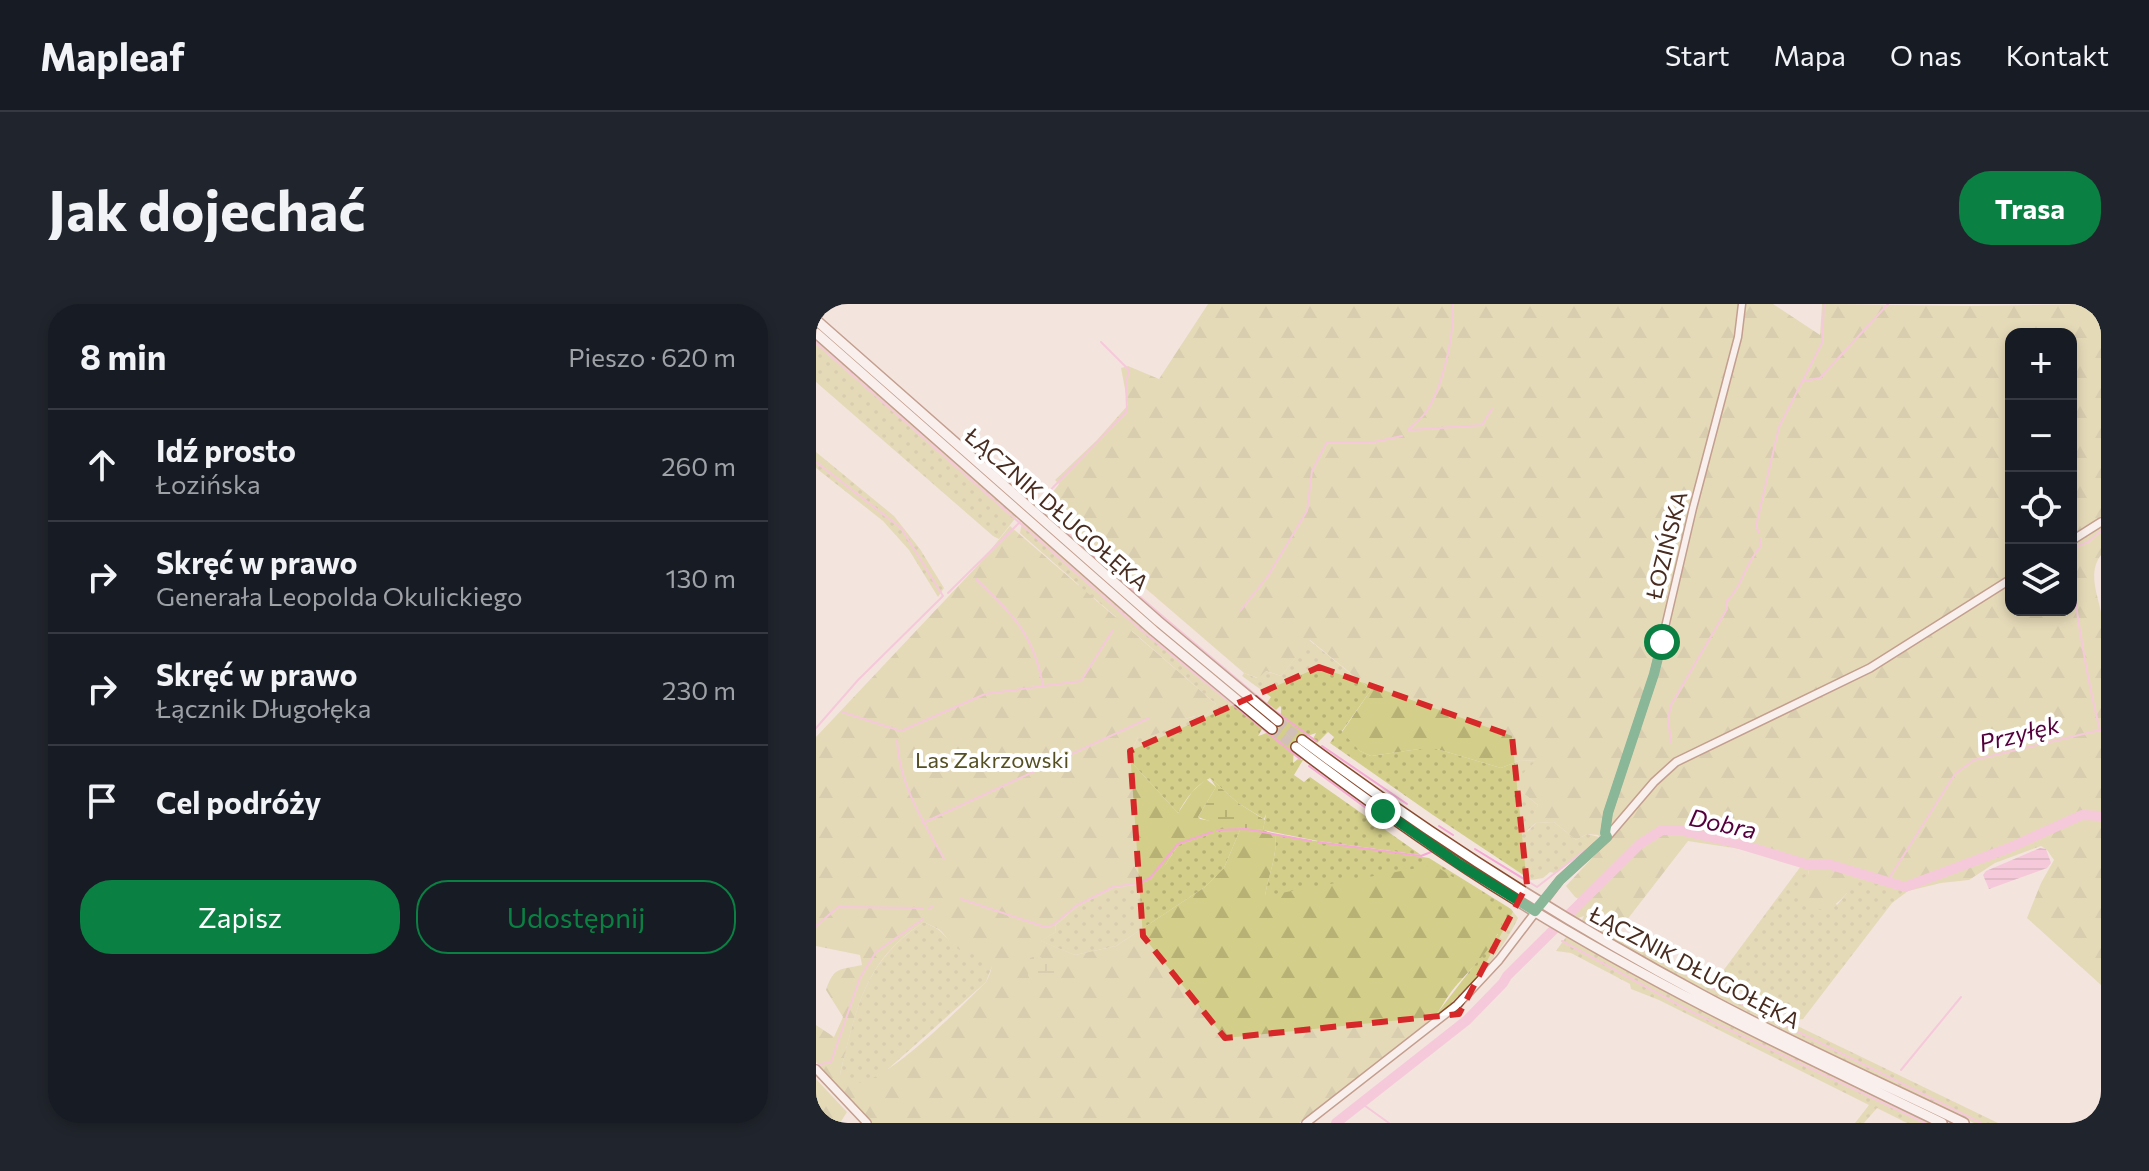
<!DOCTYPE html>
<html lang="pl">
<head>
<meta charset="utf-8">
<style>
	:root { --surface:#171b24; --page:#20242c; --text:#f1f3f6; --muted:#9ea1a6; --line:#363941; --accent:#0b8043 }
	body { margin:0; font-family:Commissioner,sans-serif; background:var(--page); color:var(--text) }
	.controls { position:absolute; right:24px; top:24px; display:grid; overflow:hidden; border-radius:16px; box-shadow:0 4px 12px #0003 }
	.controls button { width:72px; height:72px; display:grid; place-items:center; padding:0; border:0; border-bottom:2px solid var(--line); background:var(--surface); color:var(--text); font:40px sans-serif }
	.stop { position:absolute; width:24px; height:24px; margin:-18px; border:6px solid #0b8043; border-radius:50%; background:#fff }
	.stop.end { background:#0b8043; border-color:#fff; box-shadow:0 2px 8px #0008 }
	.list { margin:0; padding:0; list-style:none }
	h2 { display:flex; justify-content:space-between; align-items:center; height:104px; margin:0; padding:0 32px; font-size:34px }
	h2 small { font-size:26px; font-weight:400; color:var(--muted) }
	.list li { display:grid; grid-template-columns:52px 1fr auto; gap:24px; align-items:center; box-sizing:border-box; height:112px; padding:0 32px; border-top:2px solid var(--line) }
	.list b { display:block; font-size:30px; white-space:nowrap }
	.list p { margin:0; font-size:26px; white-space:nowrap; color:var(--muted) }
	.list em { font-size:26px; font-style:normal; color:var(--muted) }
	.actions { display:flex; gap:16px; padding:24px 32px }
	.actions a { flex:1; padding:18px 0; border:2px solid var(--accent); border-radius:32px; text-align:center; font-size:28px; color:var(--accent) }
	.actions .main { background:var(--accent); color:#fff }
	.icon { flex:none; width:44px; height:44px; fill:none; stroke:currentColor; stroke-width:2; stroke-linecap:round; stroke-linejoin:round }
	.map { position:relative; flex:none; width:1285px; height:819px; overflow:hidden; border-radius:32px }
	header { display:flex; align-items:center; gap:48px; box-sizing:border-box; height:112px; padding:0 40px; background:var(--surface); border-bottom:2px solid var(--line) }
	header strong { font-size:38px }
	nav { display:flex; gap:44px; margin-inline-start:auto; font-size:28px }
	.intro { display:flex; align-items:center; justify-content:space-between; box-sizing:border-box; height:192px; padding:0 48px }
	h1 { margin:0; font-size:56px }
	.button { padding:20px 36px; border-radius:32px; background:var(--accent); color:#fff; font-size:28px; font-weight:700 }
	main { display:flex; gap:48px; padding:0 48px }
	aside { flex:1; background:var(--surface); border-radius:32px; box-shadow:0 4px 12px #0003 }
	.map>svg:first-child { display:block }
</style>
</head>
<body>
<header>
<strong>Mapleaf</strong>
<nav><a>Start</a><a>Mapa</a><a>O nas</a><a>Kontakt</a></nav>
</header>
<div class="intro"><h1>Jak dojechać</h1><a class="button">Trasa</a></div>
<main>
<aside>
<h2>8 min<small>Pieszo · 620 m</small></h2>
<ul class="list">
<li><svg class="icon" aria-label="ahead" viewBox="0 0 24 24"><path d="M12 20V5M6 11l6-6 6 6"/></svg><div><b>Idź prosto</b><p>Łozińska</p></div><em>260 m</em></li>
<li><svg class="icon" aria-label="right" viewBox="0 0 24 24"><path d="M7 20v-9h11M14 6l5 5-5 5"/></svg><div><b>Skręć w prawo</b><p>Generała Leopolda Okulickiego</p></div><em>130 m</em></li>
<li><svg class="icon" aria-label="right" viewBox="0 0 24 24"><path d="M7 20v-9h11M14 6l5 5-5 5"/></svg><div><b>Skręć w prawo</b><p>Łącznik Długołęka</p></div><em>230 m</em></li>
<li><svg class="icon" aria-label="arrive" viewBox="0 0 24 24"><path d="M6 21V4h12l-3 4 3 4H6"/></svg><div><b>Cel podróży</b></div></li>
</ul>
<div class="actions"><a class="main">Zapisz</a><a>Udostępnij</a></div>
</aside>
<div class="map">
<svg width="1285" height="819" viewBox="0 0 1285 819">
	<defs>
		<pattern id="grass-dots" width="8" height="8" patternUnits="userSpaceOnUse" patternTransform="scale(2)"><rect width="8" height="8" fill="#d3ce89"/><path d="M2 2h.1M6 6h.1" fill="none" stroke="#b7b176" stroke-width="1.8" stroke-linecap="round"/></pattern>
		<pattern id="forest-firs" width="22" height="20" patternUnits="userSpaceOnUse" patternTransform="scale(2)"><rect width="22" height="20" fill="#d3ce89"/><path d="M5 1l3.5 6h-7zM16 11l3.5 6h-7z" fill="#b7b176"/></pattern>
		<pattern id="wetland-marsh" width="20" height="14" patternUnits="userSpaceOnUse" patternTransform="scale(2)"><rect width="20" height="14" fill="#d3ce89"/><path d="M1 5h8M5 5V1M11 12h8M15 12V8" fill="none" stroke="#b7b176"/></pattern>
		<pattern id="water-rules" width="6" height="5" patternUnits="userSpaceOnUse" patternTransform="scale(2)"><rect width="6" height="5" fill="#f5a9d5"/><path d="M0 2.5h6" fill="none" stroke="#c88aac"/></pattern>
	</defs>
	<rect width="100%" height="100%" fill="#f4e4de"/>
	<path fill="url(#grass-dots)" d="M0,35L201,212L183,235L177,232L0,78Z
		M0,148L78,212L104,245L128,284L122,293L93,246L67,217L0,164Z
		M206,218L298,298L451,427L446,425L442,432C457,428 466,419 465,403L464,402L460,406L451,399L455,393L426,372L428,369L441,374L449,367L465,372L493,336L555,386L526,427L544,447L555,452L603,445H621L685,464L705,456L722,457L701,484L722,501L711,528L720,519L738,518L760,536L771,530L783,533L764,551L738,569L734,568L727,574L715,576L617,511L514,439L518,433L512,428L501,439L497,435L500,429C485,433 477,442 477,459L482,455L487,456L478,471L488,478L494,473L605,551L502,537L447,526L450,510L448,515L422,499L394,474C380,480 369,496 362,509L317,460L315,448L322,433C339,427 374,410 389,412L400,400L316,327L228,525L170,678L72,765L51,814L24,770C40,705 48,657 108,618C113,621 122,624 126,629C135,638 139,645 153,647L300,313L278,294L147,589L128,580L263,281L204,229Z
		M408,525L424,526L408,564L389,583L300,642L259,651L224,637L240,628L239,622L260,603L297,584L325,580L350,560L362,541Z
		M459,531L613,554L695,605L702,614C682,657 647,688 613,720L682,630L449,592C452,571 462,552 459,531Z
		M985,562L992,566L993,571L1021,601L1031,589L1030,572L1092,587L1076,599L987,715L980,716L901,675Z
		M767,597L776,602L773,609L793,621V628L800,632L806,629L897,681L1182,819H1158C1026,755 893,692 765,618L768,612L762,614L755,610Z
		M750,633L865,696L1113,819H1091L1061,804L1048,819H1039L1053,801L843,696L815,685L814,680L755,649L740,647Z"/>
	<path fill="url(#forest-firs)" fill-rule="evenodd" d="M392,0H957L1004,31L1006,0L1154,2L1285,0V251C1272,268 1281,289 1285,308V681L1211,614L1225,579L1238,556L1231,546L1225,542L1179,559L1153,576L1125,579L1092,587L1031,573V589C1012,611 996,612 983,583L985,576L993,570L992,566C957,546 911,544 872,537L807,621L759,593L750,582L789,540L782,531L771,530L760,536L738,518L720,519L709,528L722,501L701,484L702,474L720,457L705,456L685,464L621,445H603L555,452L544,447L526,428L555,386L494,336L465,372L450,367L442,374L428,369L229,198L243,180L239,176L281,136L312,101L305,64L312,62L343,75ZM1195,30H1255V306H1195Z
		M194,222L400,400L389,412C363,409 351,434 322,433L315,448L317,460L362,509L376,488L390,475L400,483L382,513L384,515L447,526L459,531C462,552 452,571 449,592L618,561L679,600L687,615C680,644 653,665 635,688C627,699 622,710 613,720L483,819H56L0,758V721L18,733L27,713L10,686C18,662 24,666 46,661L44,651L0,642V433L163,260ZM408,526H424L408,564L389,583L300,642L259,651L225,637L240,628L239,622L260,603L297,584L326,580L336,574L350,560L362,541ZM108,618C112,621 121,623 125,627C131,633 134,641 142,645C161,654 187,646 170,678C146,702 75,774 43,779L41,774H28L24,770C40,706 48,656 108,618Z
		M0,775L31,808L24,819H0Z"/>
	<path fill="url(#wetland-marsh)" d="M394,474L422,499L449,516L447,526L408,523L395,527L396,518L382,513L400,483Z
		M222,651L233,660L244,674L230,683L220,682L212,672L214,654Z"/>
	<path fill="url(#water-rules)" d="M1224,544L1230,545L1235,559L1231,564L1173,585L1167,571L1170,567Z"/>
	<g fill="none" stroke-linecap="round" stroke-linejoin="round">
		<path stroke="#f5a9d5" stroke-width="2" d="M0,39L324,325L484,455
			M988,77L1004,74L1072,0
			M592,126C598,120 605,115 610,108C626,85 640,27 636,0
			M595,126L666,121L676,105
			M0,158L85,224L127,292L42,376L0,424
			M205,186L213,190L219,184
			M222,199L262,239L344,310L459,407L500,437
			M220,201L311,107L310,79L313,66L285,38
			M943,229L940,222L963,123L1006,39L1008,0
			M160,275C196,309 218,331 227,382
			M132,289L204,218
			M425,306L452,272L491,207L496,167L511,138H558L586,132
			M26,408L85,427L169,390L265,377L297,326
			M81,436C83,480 107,517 128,555
			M855,438L852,415L855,401L911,305L910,298C927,282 929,259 945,242L944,235
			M506,442L591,500
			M493,462L569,518
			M107,519L333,414
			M623,522L637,531
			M401,526L430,525L495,537
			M502,538L605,552L615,548
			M659,545L721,583L769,546
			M1072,576L1139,470L1158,456L1284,426C1276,395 1249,266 1259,243L1272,238L1285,227
			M145,595L229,623L237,621L260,602L297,583L324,579L334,574L362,540L396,528
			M113,604L117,603
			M773,611L772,614L791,626
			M0,622L22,603L107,604
			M803,633L928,701L1165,819
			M746,637L876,708L1109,819
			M0,761L15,758L44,674L60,648L107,615
			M1085,766L1145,693
			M545,799L573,819"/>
		<path stroke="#f5a9d5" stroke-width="10" d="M520,819L651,716L687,679L691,672L824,540L846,526H863L920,539L993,561H1015L1089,583L1193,544L1266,511L1285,512"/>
		<path stroke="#d2bfb8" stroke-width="9" stroke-dasharray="9 4.5" stroke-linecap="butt" d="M462,417L486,436
			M456,425L480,443"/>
		<g stroke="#8a4a2e" stroke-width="9">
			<path id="minor" d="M791,533L789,529L792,509L838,370L877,204L922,33L926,0"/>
		</g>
		<g stroke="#8a4a2e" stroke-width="10">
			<path id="tertiary" d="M1255,237L1285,218
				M0,765L51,819
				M490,819L641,701L683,656L744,576L791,533L838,478L860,458L1054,364L1195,275"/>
		</g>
		<g stroke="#8a4a2e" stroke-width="12">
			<path id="primary" d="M0,16L342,317L462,417
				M0,29L338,327L456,425
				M486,436C613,531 746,616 886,691C971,737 1061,777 1148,819
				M480,443C551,497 623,549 700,596C836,681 981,749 1126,819"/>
		</g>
		<use href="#minor" stroke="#fff" stroke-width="6"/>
		<use href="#tertiary" stroke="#fff" stroke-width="7"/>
		<use href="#primary" stroke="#fff" stroke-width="9"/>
	</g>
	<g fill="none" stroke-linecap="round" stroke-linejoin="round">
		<path stroke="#0b8043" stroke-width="10" d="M567,507L643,560L719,607L744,576L791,533L789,529L792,509L838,370L846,338"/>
	</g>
	<path d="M0 0H1285V819H0ZM503,363L696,432L711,581L643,710L409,734L327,632L314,447Z" fill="#f4e4de" fill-opacity=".55" fill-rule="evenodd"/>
	<path fill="none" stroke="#d62828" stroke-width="6" stroke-dasharray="16 10" stroke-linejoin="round" d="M503,363L696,432L711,581L643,710L409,734L327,632L314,447Z"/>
	<g text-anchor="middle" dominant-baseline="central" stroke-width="8" stroke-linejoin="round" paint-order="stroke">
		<g font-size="22" fill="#492c20" stroke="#fff">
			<text transform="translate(241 205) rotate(41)">ŁĄCZNIK DŁUGOŁĘKA</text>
			<text transform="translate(850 241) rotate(-76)">ŁOZIŃSKA</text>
			<text transform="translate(879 663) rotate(28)">ŁĄCZNIK DŁUGOŁĘKA</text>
		</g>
		<g font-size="22" fill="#545023" stroke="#fff">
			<text x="176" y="455">Las Zakrzowski</text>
		</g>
		<g font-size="24" font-style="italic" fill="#54003c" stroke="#fff">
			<text transform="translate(1203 429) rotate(-14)">Przyłęk</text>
			<text transform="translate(907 519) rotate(12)">Dobra</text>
		</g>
	</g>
</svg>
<div class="controls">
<button>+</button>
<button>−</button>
<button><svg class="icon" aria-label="locate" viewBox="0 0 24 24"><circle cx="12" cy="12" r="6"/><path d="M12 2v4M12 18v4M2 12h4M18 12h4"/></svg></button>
<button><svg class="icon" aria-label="layers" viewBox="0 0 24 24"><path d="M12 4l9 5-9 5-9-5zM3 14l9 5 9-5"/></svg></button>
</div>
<div class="stop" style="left:846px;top:338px"></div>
<div class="stop end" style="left:567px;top:507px"></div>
</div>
</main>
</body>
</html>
